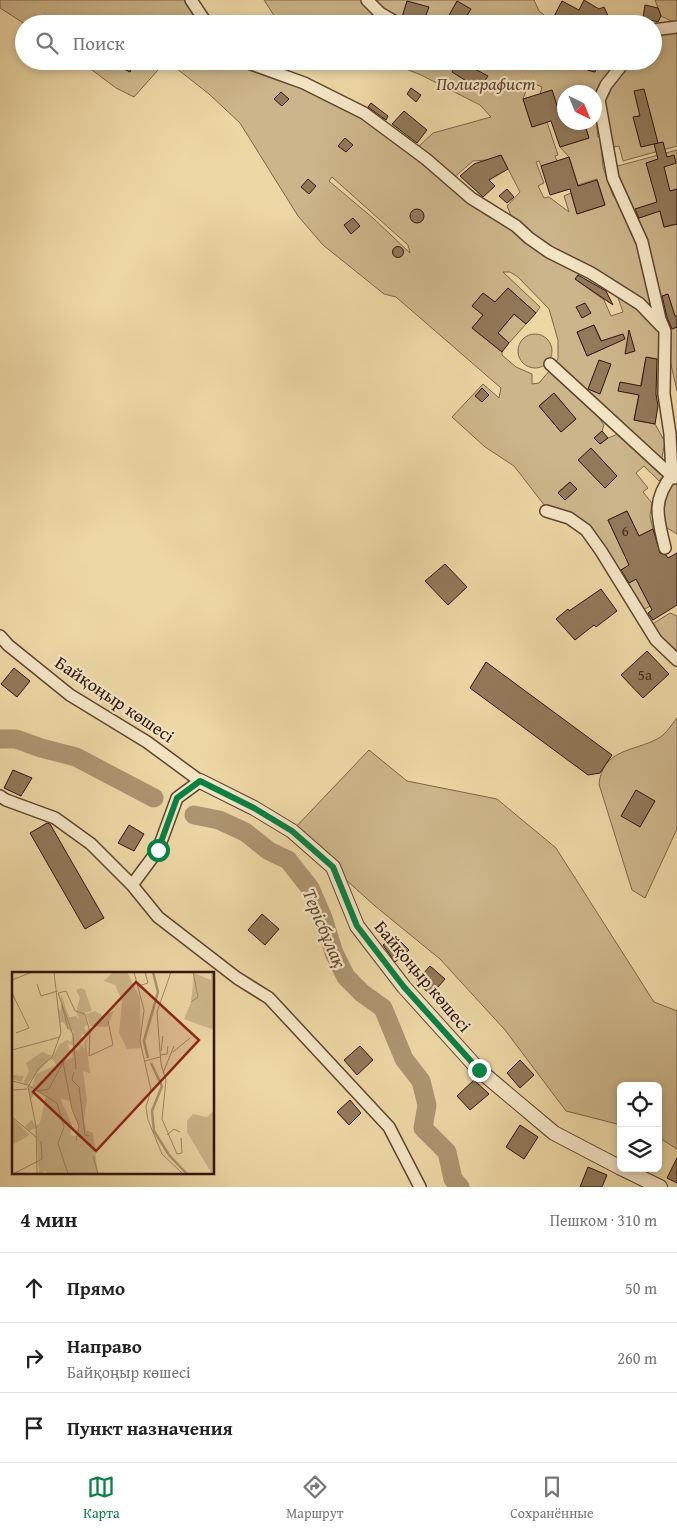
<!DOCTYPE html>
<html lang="ru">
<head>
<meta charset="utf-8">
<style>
	:root { --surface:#fff; --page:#f2f2f2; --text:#222; --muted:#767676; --line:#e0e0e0; --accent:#0b8043 }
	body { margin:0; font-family:"Gentium Book Plus",serif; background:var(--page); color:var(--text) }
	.controls { position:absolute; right:15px; bottom:15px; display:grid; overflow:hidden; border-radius:8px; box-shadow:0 2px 8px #0003 }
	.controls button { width:45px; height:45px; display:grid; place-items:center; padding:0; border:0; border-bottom:1px solid var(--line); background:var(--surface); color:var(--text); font:25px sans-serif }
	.compass { position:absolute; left:557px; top:85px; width:45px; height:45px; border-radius:50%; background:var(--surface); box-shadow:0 2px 8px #0003; rotate:137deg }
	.stop { position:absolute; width:15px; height:15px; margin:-11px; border:4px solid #0b8043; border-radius:50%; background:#fff }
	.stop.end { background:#0b8043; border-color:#fff; box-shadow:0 1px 5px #0008 }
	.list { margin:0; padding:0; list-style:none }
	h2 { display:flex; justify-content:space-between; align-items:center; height:65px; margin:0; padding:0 20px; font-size:21px }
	h2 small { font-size:16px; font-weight:400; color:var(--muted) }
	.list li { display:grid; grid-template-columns:32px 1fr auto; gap:15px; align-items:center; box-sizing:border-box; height:70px; padding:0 20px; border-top:1px solid var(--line) }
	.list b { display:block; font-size:19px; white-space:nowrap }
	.list p { margin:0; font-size:16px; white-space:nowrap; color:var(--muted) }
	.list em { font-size:16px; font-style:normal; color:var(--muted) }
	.icon { flex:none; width:28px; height:28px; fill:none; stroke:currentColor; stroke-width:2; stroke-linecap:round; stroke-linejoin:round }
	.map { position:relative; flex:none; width:677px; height:1187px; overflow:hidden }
	.search { position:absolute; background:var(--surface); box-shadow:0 2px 8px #0003; left:15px; right:15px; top:15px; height:55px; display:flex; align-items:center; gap:12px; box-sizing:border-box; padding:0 18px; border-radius:28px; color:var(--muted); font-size:19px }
	.sheet { height:275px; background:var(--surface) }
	nav { display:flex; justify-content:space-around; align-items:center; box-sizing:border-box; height:70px; border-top:1px solid var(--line); background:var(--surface); font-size:14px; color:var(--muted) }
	nav a { display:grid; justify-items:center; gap:2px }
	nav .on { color:var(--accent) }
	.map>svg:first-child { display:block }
</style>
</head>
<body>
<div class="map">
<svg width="677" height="1187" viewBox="0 0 677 1187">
	<rect width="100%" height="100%" fill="#ecd6a4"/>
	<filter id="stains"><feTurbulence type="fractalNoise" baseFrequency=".004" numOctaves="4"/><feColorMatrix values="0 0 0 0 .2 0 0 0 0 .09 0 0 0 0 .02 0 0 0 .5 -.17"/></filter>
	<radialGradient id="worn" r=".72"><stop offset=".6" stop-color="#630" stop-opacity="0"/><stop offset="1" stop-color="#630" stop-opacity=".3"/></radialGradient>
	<path fill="#ccb58a" stroke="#7e654a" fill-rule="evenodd" d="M0,0H191L207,24H25L0,8Z
		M264,0H534L539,11L555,24H291L275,17Z
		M655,0H677V24L661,16Z
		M677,30V146L623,161L619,146L609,148L602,104L601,110L595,112L594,92H564V116L561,118L552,90L540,94L542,87L535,84L527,88L523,99L532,127L547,122L558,155L555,156L557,161L541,166L539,161L536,162L544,183L538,186L544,198L549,197L569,212L564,196L571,193L577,214L605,205L597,179L578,185L569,157L560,147L589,138L584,123L594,122L595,114L598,137L605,136L607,145L601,146L603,167L613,196L623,200L627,210L623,211L637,243L642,242L655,297L651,298L658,319L657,320L639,301H635L591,273L572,264L580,273L575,279L604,300L611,316L623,312L617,295C627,295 656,318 659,328C662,337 661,351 661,360L646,358L634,420L655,424L665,442L661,462L610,414L577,386L554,364L558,359V340L549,309L518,277L510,272H503L540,307L536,313L508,288L495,302L483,293L472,306L483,315L472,328L502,352V355L516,367L532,374V384L539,383L550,370L594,411L604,425L602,431L594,438L600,444L608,438L618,434L631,441L665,474L659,481C654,475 649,472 644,466L636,473L648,488L643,492L652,503L650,516L653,529L639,536L627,511L608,520L624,554L629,553L634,562L641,559L651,578L639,585L650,606L642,611L624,585L636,579L633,574L639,571L634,563L617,572L604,548L582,521L572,514L545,506L514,466L485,447L452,417L483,384L499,398L501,388L396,297L384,294L323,245L298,216L240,123L209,94L167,61H243L304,83L364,113L426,159L471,198L515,225L507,206L520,192L501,155L487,160L473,161L452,179L418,147L433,133L491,117L480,105L421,75L386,61H653V34ZM650,113L657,142L641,147L634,117ZM332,177L408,245L410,253L374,219L329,181ZM594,325L605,348L587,356L577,332ZM554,393L576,419L561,432L539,406ZM591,449L617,476L605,488L579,460ZM570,482L577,489L565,500L558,492Z
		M80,61H166L134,97L116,88Z
		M677,150V189L656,195L664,227L677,224V316L664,319L660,308L671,305L668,295L657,298L634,220L647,215L643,207L631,211L614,167Z
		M514,314L526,324L509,343L498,333Z
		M677,327V391L670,360L667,330Z
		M518 351a17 17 0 1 1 34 0a17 17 0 1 1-34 0Z
		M673,480L677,483V534L659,523L664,498Z
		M670,613L677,616V656L670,650L651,625Z
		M677,718V829L645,898L632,890L599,784C603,748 634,752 659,738C666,734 672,724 677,718Z
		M369,750L407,781L497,799L556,848L654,1002L677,1011V1149L658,1137V1086H621V1125L566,1111L505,1030L440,959L375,906L292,831Z"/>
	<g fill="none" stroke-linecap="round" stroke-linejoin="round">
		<path stroke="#ac9470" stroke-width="19" d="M0,739H16L41,748L76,757L154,798
			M194,815L219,820L245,832L269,851L288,860L310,888L323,918L334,953L346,977L362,993L383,1008L404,1059L421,1081L427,1105L423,1128L447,1152L453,1179L460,1187"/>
	</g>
	<path fill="#92795a" stroke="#30150a" d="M584,0L599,9L604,7L610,20L599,24H550L562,1L579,10Z
		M407,1L429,7L426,15L439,24H424L402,17Z
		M457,1L471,9L462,24H444Z
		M645,5L658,8L661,16L658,22L643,18Z
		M107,61H135L130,72Z
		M459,61H465L473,68L488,76L479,89L452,72Z
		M588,62L597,63L595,72L587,70Z
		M411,88L421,95L416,102L407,94Z
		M644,89L658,143L641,147L633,117L640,116L634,91Z
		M552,90L561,118L564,116V122H584L589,138L560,147L551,121L532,127L523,99Z
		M281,92L289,99L282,106L274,99Z
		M371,103L388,116L386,120L368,107Z
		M404,111L427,130L417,143L392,124Z
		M345,138L353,145L346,152L338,146Z
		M663,142L667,157L674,155L676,163L664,167L670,191L677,189V224L664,227L660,211L639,218L635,209L657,202L646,163L658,159L654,144Z
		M501,155L508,169L489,180L495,186L483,197L460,176L474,164Z
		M569,157L578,186L597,180L605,205L577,214L570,189L550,195L541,166Z
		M308,179L316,186L309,194L301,187Z
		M507,189L514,197L507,203L499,196Z
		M410 216a7 7 0 1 1 14 0a7 7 0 1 1-14 0Z
		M353,218L360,226L351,234L344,225Z
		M392.5 252a5.5 5.5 0 1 1 11 0a5.5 5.5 0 1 1-11 0Z
		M578,275L606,291L613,305L575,279Z
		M508,288L536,313L526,324L514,314L498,333L509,343L502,352L472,328L483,315L472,306L483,293L495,302Z
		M668,294L675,316H677V327L672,329L667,317L662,296Z
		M585,303L591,313L582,318L576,307Z
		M594,325L601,341L623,334L625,339L587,356L577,332Z
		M629,330L635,351L625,354Z
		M646,357L657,359L656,394L658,406L655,424L634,420L639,395L618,391L620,382L641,386Z
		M599,360L611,364L600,394L588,389Z
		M482,388L489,395L482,402L475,396Z
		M554,393L576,419L561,432L539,406Z
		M602,431L608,438L600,444L594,438Z
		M591,448L617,476L605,488L578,460Z
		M570,482L577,489L565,500L558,493Z
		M627,511L639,536L653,529L660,553L666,555L668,558L677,553V605L653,620L648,613L652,610L636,579L629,583L621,570L629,565L608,520Z
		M445,564L467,587L448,605L425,581Z
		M601,589L617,611L596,627L594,625L575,640L556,619L568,609L569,611Z
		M647,651L669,674L643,698L621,675Z
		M486,662L612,755L600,773L588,775L470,688Z
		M14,668L30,681L17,697L1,684Z
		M13,770L32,778L21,796L4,788Z
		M636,790L655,801L640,827L621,816Z
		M47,823L50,824L104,918L85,929L30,833Z
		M129,825L144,834L134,851L118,843Z
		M262,914L279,929L265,945L248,930Z
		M394,935L409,950L395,962L383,945Z
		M430,966L445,979L431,995L416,982Z
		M360,1046L373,1060L357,1075L344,1060Z
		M520,1060L534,1075L520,1088L507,1073Z
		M474,1080L489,1094L470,1110L457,1096Z
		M350,1100L361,1113L349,1125L337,1112Z
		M520,1125L538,1137L524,1159L506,1147Z
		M677,1158V1183L667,1178Z
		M588,1167L607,1175L602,1187H580Z"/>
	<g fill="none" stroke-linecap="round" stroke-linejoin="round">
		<g stroke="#5f4530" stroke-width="14">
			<path id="minor" d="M191,0L207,24
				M367,0L380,13L399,24
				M653,30L677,27
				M243,61L304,83L364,113L426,159L471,198L516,226L529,238L549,252L591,273L640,304L662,327
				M476,61L480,63L503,61
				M625,61L606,85L599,100L613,178L642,242L660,319L665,331L664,394L670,434L672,475C651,502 658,518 665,548
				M550,364L674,478
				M546,511L569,518L586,530L601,551L656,640L677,660
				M0,636L8,645L70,695L147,742L200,781L177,798L158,850L132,885
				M0,796L6,800L55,818L91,844L132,885L158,917L237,978L269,998L389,1127L420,1187"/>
		</g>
		<g stroke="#5f4530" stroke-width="16">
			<path id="tertiary" d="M200,781L254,808L292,831L333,867L357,926L404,987L479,1070L554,1133L621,1168
				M621,1168L660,1187"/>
		</g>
		<use href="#minor" stroke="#f3e4c4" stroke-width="11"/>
		<use href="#tertiary" stroke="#f3e4c4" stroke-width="14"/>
	</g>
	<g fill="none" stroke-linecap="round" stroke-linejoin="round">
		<path stroke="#0b8043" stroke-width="6" d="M158,850L177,798L200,781L254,808L292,831L333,867L357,926L404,987L479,1070"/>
	</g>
	<g text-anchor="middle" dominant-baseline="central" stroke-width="4.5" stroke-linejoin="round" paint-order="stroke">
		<g font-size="15" fill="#482e1e">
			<text x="625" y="530">6</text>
			<text x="645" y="674">5а</text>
		</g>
		<g font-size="18" font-style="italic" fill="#5f4530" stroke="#f3e4c4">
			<text x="486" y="83">Полиграфист</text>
		</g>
		<g font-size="18" fill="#30150a" stroke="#f3e4c4">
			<text transform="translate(115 699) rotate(34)">Байқоңыр көшесі</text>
			<text transform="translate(423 976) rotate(50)">Байқоңыр көшесі</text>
		</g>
		<g font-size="19" font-style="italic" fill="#624833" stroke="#f3e4c4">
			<text transform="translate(325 928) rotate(67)">Терісбұлақ</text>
		</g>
	</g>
	<g transform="translate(12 972)">
		<rect width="202" height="202" fill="#ecd6a4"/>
		<path d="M101,0H115L128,26L129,76L115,77L107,61L110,29L103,13L92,9ZM199,0H202V58L172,47L179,30L182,1L199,8ZM69,16L73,18L80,39L72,41L76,53L72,55L74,59L77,56V64L70,62L68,73L63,76L56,71L58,80L48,91L61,85L60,80L64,77L66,80L69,73L72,77L73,69L77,66L74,71L78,101L71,99L75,128L72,146L74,158L81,161L86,202H36L34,199L27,202L24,156L17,159L13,154L20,148L24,154L28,151L34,124L23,118L19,128L16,115H20L24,102L44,93L41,87L38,89L48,72L55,68L59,70L62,57L59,61L51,50L48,51L45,35L49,39V22L57,45L64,44L67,47L64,39L68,26L64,18ZM48,126L58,129L67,154L64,164L58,163L60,153ZM83,39L91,44L102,39L95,55L78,54L74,42ZM30,80L40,84L15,112L0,107V103L12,104L9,110L11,111L17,99L14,91ZM202,138L203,202H200L175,160V149L181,142L195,145ZM0,146L18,163L0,173Z" fill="#ccb58a" fill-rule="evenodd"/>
		<path fill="none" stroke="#ac9470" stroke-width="2.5" d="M136,86L132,69L146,20L141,0M139,91L150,114L140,139L142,159L157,183L175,202"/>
		<path fill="none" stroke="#a18966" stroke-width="1" d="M122,0L132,38L128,69L139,118L134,135L136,148L150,182L171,202M159,0L145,40L149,92L154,108L150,147L165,182L170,181L169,166M0,8L20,0M25,12L29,24L46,19M127,14L136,11L133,0M0,21L17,56L4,61M179,30L186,25L181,0M50,33L56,57M0,78L48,65M149,79L151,64M161,80L178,66M148,83L155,82L156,74M133,89L148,85M51,90L60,137L67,154L64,169M64,97L61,63L46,21L54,19L63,39L73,42L78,60L77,84L101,73L96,49M62,100L60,108L67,115L73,163L78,164M151,101L162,74M0,109L16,113L45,131L52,155L46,171L56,202M0,118L15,117M26,119L37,117L51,90L70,66M0,145L24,165M155,163L162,157L168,160M81,184L86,202M1,202L30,187L29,169M25,202L24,154L16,115L26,97L40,85L49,61L42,0"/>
		<path fill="#8f2418" fill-opacity="0.15" stroke="#8f2418" stroke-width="2.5" d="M124,10L187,68L84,179L21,120Z"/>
		<rect width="202" height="202" fill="none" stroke="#30150a" stroke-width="2.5"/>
	</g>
	<rect width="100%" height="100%" filter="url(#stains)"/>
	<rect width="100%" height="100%" fill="url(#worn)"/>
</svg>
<div class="controls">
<button><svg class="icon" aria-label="locate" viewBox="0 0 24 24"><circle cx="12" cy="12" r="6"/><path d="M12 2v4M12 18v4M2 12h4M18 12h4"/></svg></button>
<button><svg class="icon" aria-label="layers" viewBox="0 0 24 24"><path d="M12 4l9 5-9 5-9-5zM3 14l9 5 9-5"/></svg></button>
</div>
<svg class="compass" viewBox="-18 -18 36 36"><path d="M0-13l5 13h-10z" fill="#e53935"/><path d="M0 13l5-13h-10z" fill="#767676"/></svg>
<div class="stop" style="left:158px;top:850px"></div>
<div class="stop end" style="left:479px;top:1070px"></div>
<div class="search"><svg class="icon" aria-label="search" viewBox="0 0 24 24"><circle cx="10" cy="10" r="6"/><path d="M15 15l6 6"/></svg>Поиск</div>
</div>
<section class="sheet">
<h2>4 мин<small>Пешком · 310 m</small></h2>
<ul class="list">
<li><svg class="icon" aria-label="ahead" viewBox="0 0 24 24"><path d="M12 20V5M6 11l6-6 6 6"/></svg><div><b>Прямо</b></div><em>50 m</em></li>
<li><svg class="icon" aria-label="right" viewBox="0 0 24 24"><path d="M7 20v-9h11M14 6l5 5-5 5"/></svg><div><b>Направо</b><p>Байқоңыр көшесі</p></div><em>260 m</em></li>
<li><svg class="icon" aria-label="arrive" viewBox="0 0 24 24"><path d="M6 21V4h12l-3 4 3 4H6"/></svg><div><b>Пункт назначения</b></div></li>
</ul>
</section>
<nav>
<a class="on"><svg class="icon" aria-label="map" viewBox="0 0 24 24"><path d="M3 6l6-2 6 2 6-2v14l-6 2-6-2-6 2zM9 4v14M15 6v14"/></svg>Карта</a>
<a><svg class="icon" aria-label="directions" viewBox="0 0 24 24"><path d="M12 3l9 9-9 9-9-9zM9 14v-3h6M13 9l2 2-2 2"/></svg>Маршрут</a>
<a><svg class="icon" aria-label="saved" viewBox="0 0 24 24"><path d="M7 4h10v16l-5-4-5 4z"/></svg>Сохранённые</a>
</nav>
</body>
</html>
